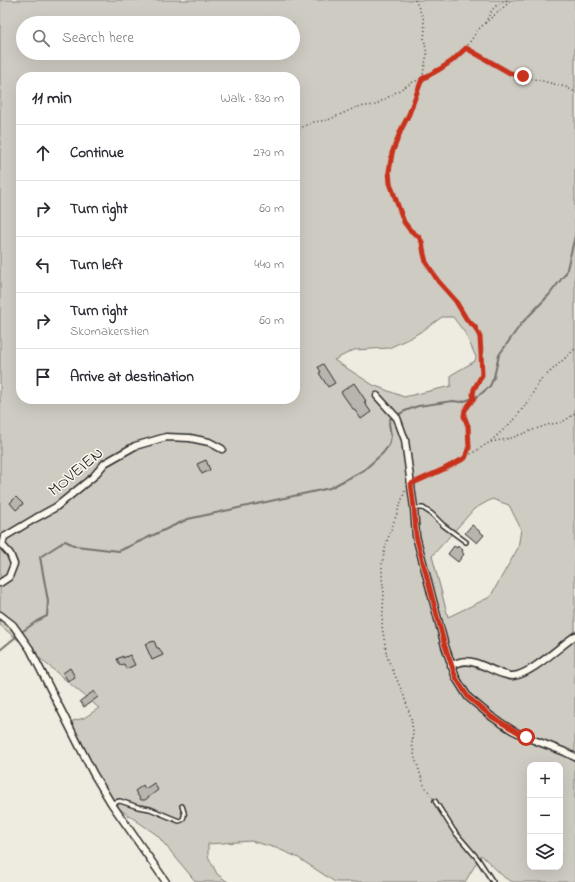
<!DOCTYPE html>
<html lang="en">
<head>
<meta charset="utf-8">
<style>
	:root { --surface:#fff; --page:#f7f7f7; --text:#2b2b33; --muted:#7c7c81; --line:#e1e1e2 }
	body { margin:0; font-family:"Indie Flower",sans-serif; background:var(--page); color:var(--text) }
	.controls { position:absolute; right:12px; bottom:12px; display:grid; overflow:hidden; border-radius:8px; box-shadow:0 4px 16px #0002 }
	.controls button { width:36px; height:36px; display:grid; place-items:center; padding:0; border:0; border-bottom:1px solid var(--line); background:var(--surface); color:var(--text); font:20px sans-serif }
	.stop { position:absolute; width:12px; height:12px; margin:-9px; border:3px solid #c8321e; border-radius:50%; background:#fff }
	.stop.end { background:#c8321e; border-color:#fff; box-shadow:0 1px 4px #0008 }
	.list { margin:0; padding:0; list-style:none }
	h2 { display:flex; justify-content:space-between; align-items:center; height:52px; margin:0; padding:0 16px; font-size:17px }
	h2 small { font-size:13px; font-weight:400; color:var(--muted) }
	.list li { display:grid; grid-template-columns:26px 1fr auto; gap:12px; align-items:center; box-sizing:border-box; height:56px; padding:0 16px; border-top:1px solid var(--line) }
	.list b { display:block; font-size:15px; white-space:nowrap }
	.list p { margin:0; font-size:13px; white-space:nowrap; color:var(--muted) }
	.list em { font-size:13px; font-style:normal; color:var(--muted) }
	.icon { flex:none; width:22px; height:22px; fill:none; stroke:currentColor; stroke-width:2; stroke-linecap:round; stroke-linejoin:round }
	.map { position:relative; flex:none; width:575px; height:882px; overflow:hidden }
	.search { position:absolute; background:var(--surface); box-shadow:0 4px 16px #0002; left:16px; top:16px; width:284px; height:44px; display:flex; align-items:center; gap:10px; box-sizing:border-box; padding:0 14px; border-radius:22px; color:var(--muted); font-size:15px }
	.panel { position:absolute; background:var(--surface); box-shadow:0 4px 16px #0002; left:16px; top:72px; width:284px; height:332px; border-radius:16px }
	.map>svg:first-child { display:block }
</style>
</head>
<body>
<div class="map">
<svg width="575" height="882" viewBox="0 0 575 882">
	<rect width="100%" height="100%" fill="#eeebe0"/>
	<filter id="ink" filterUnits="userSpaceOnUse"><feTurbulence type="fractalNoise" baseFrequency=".025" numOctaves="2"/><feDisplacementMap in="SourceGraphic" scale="8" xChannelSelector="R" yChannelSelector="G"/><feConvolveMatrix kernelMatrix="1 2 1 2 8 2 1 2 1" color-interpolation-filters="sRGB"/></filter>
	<g filter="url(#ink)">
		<path fill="#cecbc2" stroke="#7c7b76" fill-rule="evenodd" d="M0,0H575V882H513L505,878L481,855L465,882H335L297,857L276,848L251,841L208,844V856L217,874L228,882H196L157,835L111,803L66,723L84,718L99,708L0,625ZM23,23H293V53H23ZM21,77H295V399H21ZM442,317H453L465,333L476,357L475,361L451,375V386L404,397L373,385L334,360L354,350L389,348L412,337L425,329ZM492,499L509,505L521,529L518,548L490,597L448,617L432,556L474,509ZM530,765H560V867H530Z"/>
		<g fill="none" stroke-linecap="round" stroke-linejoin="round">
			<path stroke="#74726e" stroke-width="2" d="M23,631L37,621L47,616L48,601L40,557L65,541L76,546L119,551L188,519L330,488L364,470L383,453L389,445L391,436L389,423L390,419L405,411L418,406L453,401L461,402L474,398L482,393L490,386L494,377L499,355L521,324L549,295L566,273L575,236
				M0,650L17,636"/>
		</g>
		<path fill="#b8b5ae" stroke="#2b2b2b" d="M323,364L335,383L328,387L319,373L321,372L318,367Z
			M354,383L366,401L364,402L371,412L361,419L354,409H353L341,392Z
			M206,460L210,470L202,474L197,464Z
			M16,497L23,504L16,510L10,503Z
			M472,525L484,535L477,543L465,533Z
			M454,546L457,548L458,546L463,550L462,552L464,554L458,562L448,554Z
			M154,641L157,648H159L163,655L152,660L145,644Z
			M130,655L135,665L126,669L124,664L120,665L117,659L123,656V658Z
			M70,668L75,677L68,681L63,673Z
			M94,691L98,697L84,707L80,701Z
			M154,783L158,790L145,800H141L135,791L143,785L145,789Z"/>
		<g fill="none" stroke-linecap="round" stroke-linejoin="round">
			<g stroke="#2b2b2b" stroke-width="6">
				<path id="lane" d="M414,508H423L432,514L443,525L466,542
					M435,801L454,831L478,859L493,882
					M111,803L120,801L138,807L150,809L179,821L182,820C186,815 184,812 182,806"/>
			</g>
			<g stroke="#2b2b2b" stroke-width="9">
				<path id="street" d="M377,396L397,418L405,440L414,508L416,536L445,646L456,678L468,697L492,717L512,730L526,737L565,752L575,757
					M0,583L9,577L14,564L10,554L2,545L4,537L36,518L56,507L93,477L105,463L135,446L166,437L190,438L209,442L222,449
					M0,615L13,625L30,649L93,773L111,803L166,882
					M451,666C472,653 487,671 507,675C508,676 511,676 513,676C531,674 559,647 575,636"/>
			</g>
			<path stroke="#2b2b2b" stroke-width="1.5" stroke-dasharray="1 3" stroke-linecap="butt" d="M415,0L423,17L425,29L424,39L427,54L422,79L409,114L401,130L392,153L389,172L390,183L397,203L404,222L410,230L419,237L422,242L424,254L426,262L438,281L455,301L467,320L475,327L479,337L481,354L482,375L474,389L473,394L474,398L465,410V416L469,426V448L465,457
				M485,23C492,10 493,5 508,0
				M466,48L510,73L566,87L575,92
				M295,130L314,122L328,120L357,107L375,105L403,88L413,82L422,79L440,69L452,61L466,48L477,31L484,24L512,0
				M473,401L472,397L473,394
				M491,442L511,438L547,425L557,423L566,420L575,413
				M417,481L444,469L476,451L490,442L515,419L528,401L540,381L575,349
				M405,491L386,544L382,564V578L384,593L382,626L387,657L404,696L411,718L413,731L412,744L415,758L424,785L433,798"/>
			<use href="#lane" stroke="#fbf7ec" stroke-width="3"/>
			<use href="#street" stroke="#fbf7ec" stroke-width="6"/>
		</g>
	</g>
	<g fill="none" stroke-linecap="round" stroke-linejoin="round" filter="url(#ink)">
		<path stroke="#c8321e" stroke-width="5" d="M523,76L510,73L466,48L452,61L440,69L422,79L409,114L401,130L392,153L389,172L390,183L397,203L404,222L410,230L419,237L422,242L424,254L426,262L438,281L455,300L467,320L475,327L480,337L481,354L482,375L474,389L473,394L474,398L465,410L464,416L468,426L469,448L465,458L444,469L411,484L414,508L416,536L445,646L456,678L468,697L492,717L526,737"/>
	</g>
	<g text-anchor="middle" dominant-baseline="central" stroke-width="3" stroke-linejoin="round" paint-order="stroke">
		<g font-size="17" fill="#2b2b2b" stroke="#fbf7ec">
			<text transform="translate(76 472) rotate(-40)">MOVEIEN</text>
		</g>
	</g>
</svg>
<div class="controls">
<button>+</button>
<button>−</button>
<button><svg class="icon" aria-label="layers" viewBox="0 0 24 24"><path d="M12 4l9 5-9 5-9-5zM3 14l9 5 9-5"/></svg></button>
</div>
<div class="stop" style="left:526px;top:737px"></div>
<div class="stop end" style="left:523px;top:76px"></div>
<div class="search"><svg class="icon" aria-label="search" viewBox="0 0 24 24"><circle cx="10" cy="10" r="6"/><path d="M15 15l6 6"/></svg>Search here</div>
<section class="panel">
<h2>11 min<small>Walk · 830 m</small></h2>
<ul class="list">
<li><svg class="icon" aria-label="ahead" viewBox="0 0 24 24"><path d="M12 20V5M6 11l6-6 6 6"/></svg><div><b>Continue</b></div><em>270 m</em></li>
<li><svg class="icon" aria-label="right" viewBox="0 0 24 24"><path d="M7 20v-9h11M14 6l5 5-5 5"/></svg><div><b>Turn right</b></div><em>60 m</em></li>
<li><svg class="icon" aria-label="left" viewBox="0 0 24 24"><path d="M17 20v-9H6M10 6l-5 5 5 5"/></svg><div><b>Turn left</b></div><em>440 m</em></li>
<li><svg class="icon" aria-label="right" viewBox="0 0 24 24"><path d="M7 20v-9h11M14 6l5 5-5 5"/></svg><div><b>Turn right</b><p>Skomakerstien</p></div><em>60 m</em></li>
<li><svg class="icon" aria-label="arrive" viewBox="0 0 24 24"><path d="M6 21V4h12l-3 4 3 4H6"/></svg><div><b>Arrive at destination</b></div></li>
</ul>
</section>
</div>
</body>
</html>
